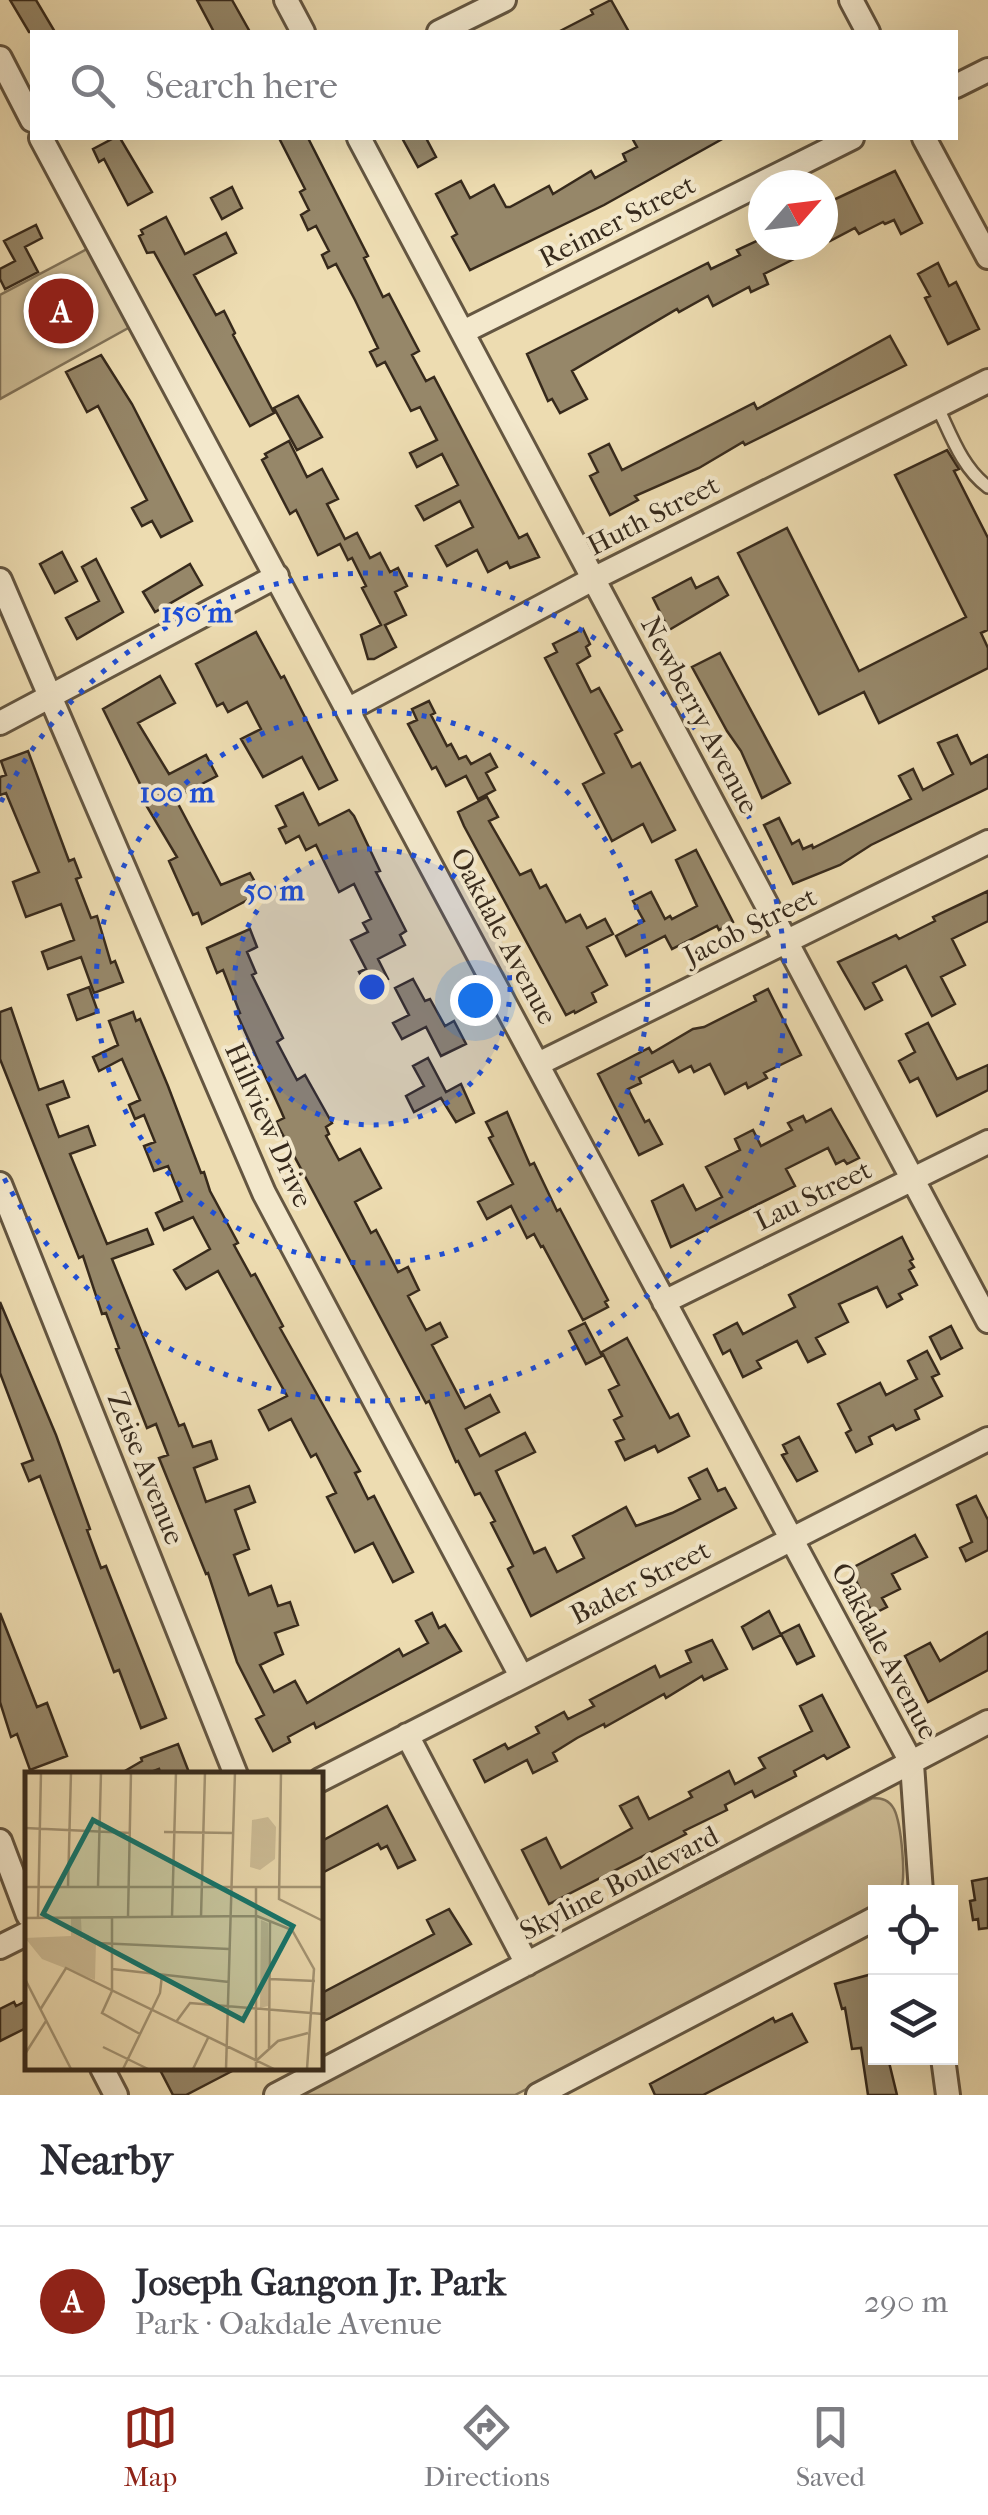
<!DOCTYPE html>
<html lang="en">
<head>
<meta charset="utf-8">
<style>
	:root { --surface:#fff; --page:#f2f2f3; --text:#2b2b33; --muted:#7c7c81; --line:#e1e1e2; --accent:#8f2418 }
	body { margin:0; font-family:"IM FELL French Canon",serif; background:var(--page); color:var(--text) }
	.controls { position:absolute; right:30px; bottom:30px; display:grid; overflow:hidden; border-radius:0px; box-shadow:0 10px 40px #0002 }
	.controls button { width:90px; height:90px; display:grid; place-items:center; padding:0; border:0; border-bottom:2px solid var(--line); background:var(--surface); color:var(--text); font:50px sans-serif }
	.compass { position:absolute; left:748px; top:170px; width:90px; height:90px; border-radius:50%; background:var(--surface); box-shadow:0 10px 40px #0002; rotate:62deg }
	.you { position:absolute; left:475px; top:1000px; width:35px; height:35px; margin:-25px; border:8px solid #fff; border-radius:50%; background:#1a73e8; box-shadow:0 0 0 15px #1a73e833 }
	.badge { display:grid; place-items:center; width:65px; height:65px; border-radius:50%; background:var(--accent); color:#fff; font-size:32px; font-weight:700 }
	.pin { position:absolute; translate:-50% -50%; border:5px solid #fff; box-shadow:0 2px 10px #0006 }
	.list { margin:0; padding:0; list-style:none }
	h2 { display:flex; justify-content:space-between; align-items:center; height:130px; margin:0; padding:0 40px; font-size:42px }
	h2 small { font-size:32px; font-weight:400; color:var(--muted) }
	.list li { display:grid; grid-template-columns:65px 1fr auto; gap:30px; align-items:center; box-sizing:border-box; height:150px; padding:0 40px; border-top:2px solid var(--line) }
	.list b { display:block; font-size:38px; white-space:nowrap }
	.list p { margin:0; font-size:32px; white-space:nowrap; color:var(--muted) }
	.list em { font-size:32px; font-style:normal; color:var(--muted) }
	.icon { flex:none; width:55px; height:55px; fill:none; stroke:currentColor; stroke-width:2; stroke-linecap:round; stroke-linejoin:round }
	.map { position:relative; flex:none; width:988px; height:2095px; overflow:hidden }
	.search { position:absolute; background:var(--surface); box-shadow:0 10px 40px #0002; left:30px; right:30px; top:30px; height:110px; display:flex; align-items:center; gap:25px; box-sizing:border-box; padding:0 35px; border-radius:0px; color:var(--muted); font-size:38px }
	.sheet { height:280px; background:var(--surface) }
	nav { display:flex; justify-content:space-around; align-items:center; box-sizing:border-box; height:140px; border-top:2px solid var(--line); background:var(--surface); font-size:28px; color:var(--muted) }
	nav a { display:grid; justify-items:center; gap:5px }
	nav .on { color:var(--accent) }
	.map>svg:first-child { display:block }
</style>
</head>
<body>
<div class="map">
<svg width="988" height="2095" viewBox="0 0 988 2095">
	<rect width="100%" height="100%" fill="#eddcb1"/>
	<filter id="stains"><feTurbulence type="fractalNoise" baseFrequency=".002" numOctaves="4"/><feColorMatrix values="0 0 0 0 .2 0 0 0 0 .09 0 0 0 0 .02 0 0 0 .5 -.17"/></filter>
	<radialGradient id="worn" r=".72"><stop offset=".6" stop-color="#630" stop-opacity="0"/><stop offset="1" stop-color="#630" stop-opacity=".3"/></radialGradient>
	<path fill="#cebe98" stroke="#82745a" stroke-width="2.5" d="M89,248L130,327L0,399V295Z
		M873,1798C882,1798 889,1800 894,1809C901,1823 907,1879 900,1892H876L875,1907L515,2095H298Z"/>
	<path fill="#968769" stroke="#372a1c" stroke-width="2.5" d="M10,0H36L55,32H29Z
		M197,0H232L250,32H214Z
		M611,0L629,32H558L593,14L591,10Z
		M114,138H120L152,192L128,205L104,159L99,162L93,149Z
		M279,138H308L368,256L364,258L383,297L389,294L419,351L412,355L426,381L434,377L519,538L527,534L539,557L510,568L507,562L488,572L477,550L447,566L436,546L473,527L460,501L424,520L416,506L458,485L442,454L417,467L410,453L437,440L420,407L411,411L385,362L377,366L370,352L378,348L355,300L336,264L328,268L322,255L329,251L316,226L308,230L301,215L309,210L300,192L305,189Z
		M402,138H426L436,157L418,167Z
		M632,138H724L604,205L470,270L452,237L457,234L436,194L461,181L470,198L494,185L506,207H510L549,186L553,194L591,171L595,178L626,161L623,154L637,147Z
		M895,171L922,223L901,234L894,220L885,224L883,222L859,234L855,228L830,241L823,226V209L828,206L827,203Z
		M232,187L242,208L222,219L211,198Z
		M166,217L185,254L226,233L236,253L194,275L216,315L224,311L235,333L233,335L274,413L250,426L154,252L147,253L139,236L143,234L141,230Z
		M36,225L42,238L25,247L38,272L5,289L0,279V269L15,261L4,241Z
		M763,238V245H822L764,274L768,284L751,292L749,287L713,306L708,296L679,312L677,309L572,371L587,399L560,413L552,399L548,401L527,354L708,263L711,269L740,255L737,250Z
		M938,263L949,286L956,282L979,329L948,344L925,298L930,296L918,274Z
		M890,336L906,365L745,445L743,442L699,468L635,496L638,500L610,515L590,476L598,472L589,454L609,444L622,470L754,403L757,409Z
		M101,355L132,404L192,521L161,537L152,521L142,526L132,508L147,500L98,406L87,412L66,372Z
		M298,396L322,437L297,450L274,408Z
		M289,441L307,477L322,469L338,499L327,504L345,539L357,533L370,558L380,553L390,572L398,568L407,586L395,592L406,615L385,625L396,647L374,659H368L361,635L381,625L362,588L366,586L352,558L348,560L340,544L318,555L296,510L290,514L262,460L267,457L265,454Z
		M947,450L959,469L954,471L988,538V630L981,633L988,648V668L879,723L864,692L819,714L738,553L787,528L859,671L966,617L895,475Z
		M62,552L77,581L55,593L40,564Z
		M96,559L123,612L77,639L66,618L99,601L82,567Z
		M190,564L202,585L155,612L143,592Z
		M718,577L728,595L669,630L653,598L691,578L696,588Z
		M583,629L590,644L586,647L590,656L577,664L591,692L599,688L622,730L615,734L632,767L640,763L675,830L652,842L643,824L612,841L583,784L604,773L545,658L557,652L553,644Z
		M256,632L281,678L284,676L337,780L319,789L302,757L263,777L241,739L261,729L247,702L228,712L223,703L217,706L196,664Z
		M720,653L790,783L762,798L741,751L727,731L692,667Z
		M160,676L175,703L138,723L169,774L206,755L217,776L175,798L221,885L250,873L261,893L202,924L198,913L193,915L169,861L177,857L143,800L147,798L103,709Z
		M429,701L435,713L431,715L447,746L451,744L459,759L466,756L471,764L490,754L497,767L486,773L495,790L478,799L466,776L446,786L436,767L432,769L408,724L417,720L412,709Z
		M957,735L971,764L988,755V788L871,845L840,865L793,884L764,825L779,818L792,844L799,840L803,849L812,845L813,848L911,799L899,776L913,769L923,790L953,774L938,743Z
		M28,751L69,861L74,859L81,877L76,879L91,918L97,916L111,963L115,961L123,982L94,993L81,957L48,969L42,952L74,940L61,904L26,917L13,882L39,872L6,793L0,795V777L6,775L1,761Z
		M303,793L319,825L349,810L354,816L380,871L376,872L406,931L400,935L405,945L378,959L388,979L368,990L359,972L366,969L351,940L368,932L363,923L371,919L354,884L339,892L316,845L306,850L299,836L286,843L279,829L286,826L276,806Z
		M487,797L498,817L489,821L520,875L531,870L540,888L546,885L566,922L580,915L587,928L605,919L613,934L587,947L607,985L592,993L596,1002L575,1013L574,1011L566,1015L464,826L458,812Z
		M696,850L733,922L719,930L717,926L672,949L665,936L626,956L616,936L644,921L633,901L651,892L665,919L670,916L672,919L697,906L676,860Z
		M988,891V921L952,939L965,965L941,977L955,1004L932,1016L906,966L873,983L882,1000L865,1009L838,962L896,935L899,939L935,921L933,917Z
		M250,929L257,947L247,952L256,973L252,975L283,1038L277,1042L297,1080L305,1075L332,1123L326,1127L329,1134L326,1136L339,1160L360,1149L381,1188L355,1202L371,1233L376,1230L398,1272L408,1267L419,1290L408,1296L426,1330L440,1323L447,1337L432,1345L465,1408L490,1395L499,1412L466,1429L480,1456L525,1433L535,1452L496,1471L534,1553L545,1548L557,1572L584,1558L573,1536L626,1507L636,1526L672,1513L700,1499L689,1478L707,1469L718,1491L725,1488L736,1508L531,1616L508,1569L513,1566L491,1523L495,1521L480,1493L475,1495L458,1461L456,1462L429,1401L426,1403L276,1122L284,1118L281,1111L237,1014L240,1013L223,970L217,973L207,948Z
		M413,979L425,1001L430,999L445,1026L454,1021L466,1044L441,1056L426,1027L402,1039L393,1023L409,1015L395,988Z
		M89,987L98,1012L77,1020L68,995Z
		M768,989L801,1055L764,1073L767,1078L748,1088L746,1083L725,1094L710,1064L694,1072L691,1066L679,1072L673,1061L639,1078L641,1083L628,1089L645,1122L649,1120L662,1144L639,1155L598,1074L649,1048L652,1053L693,1029L704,1027L756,1001L754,996Z
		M11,1008L39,1090L63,1081L69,1097L47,1105L59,1137L88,1126L95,1145L70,1154L107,1244L147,1229L153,1244L112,1259L179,1426L184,1424L193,1447L211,1441L217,1459L194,1468L206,1502L249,1486L255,1502L235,1510L249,1549L234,1555L249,1595L271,1586L278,1606L290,1602L298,1625L275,1633L283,1654L260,1665L274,1692L295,1681L307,1703L399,1649L403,1656L428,1643L416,1621L432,1613L439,1628L445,1625L461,1651L316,1728L314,1723L288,1737L290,1742L273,1751L256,1719L264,1715L237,1662L208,1573L206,1574L159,1458L168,1455L156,1424L147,1428L116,1349L119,1348L106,1313L102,1314L83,1256L79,1258L0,1059V1012Z
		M133,1012L136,1021L140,1019L168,1086L201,1173L204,1172L210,1191L238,1243L234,1245L251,1276L255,1274L283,1326L280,1328L360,1471L355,1473L368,1499L374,1496L413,1572L393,1582L373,1543L355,1552L327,1497L336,1493L316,1454L311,1457L291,1419L269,1430L259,1410L287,1396L218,1271L186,1289L174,1270L210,1249L193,1217L164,1230L156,1213L182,1201L168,1166L154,1171L144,1146L155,1142L144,1115L135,1119L129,1105L140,1100L122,1059L99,1071L93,1057L118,1045L109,1021Z
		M928,1023L957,1079L988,1065V1090L937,1116L918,1078L910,1082L899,1061L915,1052L906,1034Z
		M428,1058L446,1092L461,1084L474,1113L456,1122L441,1098L414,1112L406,1096L424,1086L413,1066Z
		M831,1109L859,1158L847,1164L844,1160L836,1164L828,1148L786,1169L795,1186L671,1247L652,1201L683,1185L696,1210L722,1197L706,1167L740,1150L735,1139L753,1130L761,1146L792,1130L788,1123L803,1116L806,1122Z
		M507,1112L530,1165L534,1163L557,1211L560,1209L608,1300L605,1302L608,1307L583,1320L543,1246L541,1247L534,1234L527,1238L511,1206L487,1219L478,1202L513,1184L489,1138L493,1136L486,1122Z
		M902,1237L913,1259L910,1261L914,1267L909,1270L917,1285L899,1294L902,1299L887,1307L877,1287L839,1304L848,1322L816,1338L825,1354L808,1362L797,1341L757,1361L761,1368L743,1377L730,1350L723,1354L714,1335L737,1323L743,1334L795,1307L789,1295Z
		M0,1302L56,1435L90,1529L87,1530L101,1568L106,1566L166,1718L141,1728L119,1670L114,1672L40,1476L29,1481L22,1464L33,1460L0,1373Z
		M585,1323L602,1356L586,1364L569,1331Z
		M951,1326L962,1348L941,1359L930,1337Z
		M627,1338L670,1418L678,1414L689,1436L658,1452L655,1446L625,1460L616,1442L624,1439L614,1420L622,1416L609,1390L619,1385L602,1352Z
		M927,1351L939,1374L932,1377L942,1396L915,1410L919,1419L896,1430L893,1425L869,1437L872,1444L856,1452L846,1433L851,1430L838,1404L880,1383L886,1395L917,1379L908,1361Z
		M799,1437L817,1471L797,1481L782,1455L787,1453L783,1445Z
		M976,1496L988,1520V1550L966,1561L960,1548L972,1542L957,1505Z
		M915,1535L927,1557L892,1574L900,1589L882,1598L887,1607L873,1614L850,1569Z
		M769,1611L781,1635L753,1649L742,1627Z
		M0,1613L37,1707L47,1703L67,1756L30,1770L17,1734L11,1737L0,1702Z
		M799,1625L814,1656L797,1664L781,1634Z
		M988,1632V1670L928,1702L905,1656L930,1643L940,1661Z
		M712,1640L727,1669L704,1680L702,1676L666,1698L664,1694L605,1727L604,1724L577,1738L553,1753L557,1761L533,1773L527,1760L485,1782L474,1760L505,1744L508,1749L539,1733L536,1727L564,1712L568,1719L594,1706L590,1700L655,1666L660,1677L691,1662L686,1651Z
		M822,1695L849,1747L827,1759L824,1755L794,1771L796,1776L755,1797L752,1791L725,1805L727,1810L684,1831L686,1834L549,1904L522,1850L546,1838L561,1868L632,1828L620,1806L638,1797L649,1819L692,1797L689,1792L729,1771L735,1784L765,1768L759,1758L812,1731L800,1706Z
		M178,1744L190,1775H161L159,1769L143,1775H118L142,1761L141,1758Z
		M387,1806L415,1860L398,1868L387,1846L381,1849L378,1844L320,1874V1842Z
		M988,1878V1928L979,1929L978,1919L973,1920L970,1901L975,1900L972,1881Z
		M449,1909L471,1944L324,2021L320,2013V1994L434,1934L427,1920Z
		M876,1973V2058H888L897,2095H868L861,2048L852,2049L845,2008L842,2009L835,1984Z
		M28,2000V2027L0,2041V2009L14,2002L16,2006Z
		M792,2014L807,2042L703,2095H655L650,2084L773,2018L775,2022Z
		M159,2068H238L186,2095H173Z"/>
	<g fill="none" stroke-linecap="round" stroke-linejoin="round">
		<g stroke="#645641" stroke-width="16">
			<path id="service" d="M937,406C951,435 962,468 988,487"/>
		</g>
		<g stroke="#645641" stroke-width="28">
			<path id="minor" d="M286,0L303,32
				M851,0L868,32
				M439,32L504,0
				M0,58L32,120
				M956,86L988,70
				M41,138L912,1764L921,1892
				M359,138L988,1321
				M924,138L988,257
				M463,332L852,138
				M0,580L264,1193L521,1676
				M349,709L593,579L988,381
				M0,723L277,576
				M538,1064L988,842
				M0,1184L236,1775
				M664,1302L988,1142
				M407,1735L527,1964
				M320,1780L988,1439
				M0,1841L28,1915
				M0,1947L28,1933
				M943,2058L948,2095
				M102,2068L116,2095
				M276,2095L988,1722
				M538,2095L876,1918"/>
		</g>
		<use href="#service" stroke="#f3e8cc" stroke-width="11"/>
		<use href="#minor" stroke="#f3e8cc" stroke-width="22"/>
	</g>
	<circle cx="372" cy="987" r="138" fill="#1d4ed8" fill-opacity=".12"/>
	<g fill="none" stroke="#1d4ed8" stroke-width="5" stroke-dasharray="5 10">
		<circle cx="372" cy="987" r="138"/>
		<circle cx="372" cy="987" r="276"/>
		<path d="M1 802A414 414 0 1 1 1 1172"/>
	</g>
	<g text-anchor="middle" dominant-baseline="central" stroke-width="8" stroke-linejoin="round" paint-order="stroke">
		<g font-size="28" fill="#372a1c" stroke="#f3e8cc">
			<text transform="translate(617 221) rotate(-27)">Reimer Street</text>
			<text transform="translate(653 515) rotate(-27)">Huth Street</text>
			<text transform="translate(700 715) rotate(62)">Newberry Avenue</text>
			<text transform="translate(750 926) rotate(-26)">Jacob Street</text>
			<text transform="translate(504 936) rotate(62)">Oakdale Avenue</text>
			<text transform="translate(269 1125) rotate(66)">Hillview Drive</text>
			<text transform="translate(813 1195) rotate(-26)">Lau Street</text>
			<text transform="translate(146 1468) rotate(68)">Zeise Avenue</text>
			<text transform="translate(640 1582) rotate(-27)">Bader Street</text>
			<text transform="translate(885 1651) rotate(62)">Oakdale Avenue</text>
			<text transform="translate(619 1883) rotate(-27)">Skyline Boulevard</text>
		</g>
	</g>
	<g transform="translate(25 1772)">
		<rect width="298" height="298" fill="#eddcb1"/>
		<path d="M243,45L251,55L250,87L235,98L225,95L227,48ZM46,146H56L57,167L71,169L70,208L17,187L0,166L46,164ZM236,148L243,151V234L235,236Z" fill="#cebe98"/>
		<path fill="none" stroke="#a49575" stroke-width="2.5" d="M256,0L254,127L298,149M0,56L105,61M139,60L208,61M0,115H298M43,115L46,0M73,115L76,0M231,115V297M13,145L16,0M87,145V219L77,241L115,262M103,145L106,0M147,145L151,0M176,145L180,0M0,146L232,144L267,158L289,197L282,297M72,171L204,177M87,197L204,210M0,207L46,297M245,207L290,209M15,238L41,196L249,297M151,250L165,231L298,242M78,275L123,297M244,277L245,150M0,282L21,249M232,288L253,269L283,261M98,297L135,221L137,203M168,297L183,266M201,297L210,0"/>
		<path fill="#0f766e" fill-opacity="0.15" stroke="#0f766e" stroke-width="5" d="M68,48L268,154L218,248L18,142Z"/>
		<rect width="298" height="298" fill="none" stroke="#372a1c" stroke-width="5"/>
	</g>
	<circle cx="372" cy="987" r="15" fill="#1d4ed8" stroke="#f3e8cc" stroke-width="5"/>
	<g font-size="30" text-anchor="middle" font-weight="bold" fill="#1d4ed8" stroke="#f3e8cc" stroke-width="8" stroke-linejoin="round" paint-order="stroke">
		<text x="197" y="622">150 m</text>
		<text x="177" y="802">100 m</text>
		<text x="274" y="900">50 m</text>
	</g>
	<rect width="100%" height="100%" filter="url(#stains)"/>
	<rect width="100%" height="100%" fill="url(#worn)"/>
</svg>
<div class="controls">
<button><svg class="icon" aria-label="locate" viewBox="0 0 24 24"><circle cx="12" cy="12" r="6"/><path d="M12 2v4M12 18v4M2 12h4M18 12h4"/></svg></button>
<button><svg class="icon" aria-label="layers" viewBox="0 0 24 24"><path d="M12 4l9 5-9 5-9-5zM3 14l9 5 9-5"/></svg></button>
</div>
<svg class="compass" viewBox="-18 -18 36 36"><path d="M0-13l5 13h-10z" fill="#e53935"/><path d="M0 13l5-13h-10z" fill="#7c7c81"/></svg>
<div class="you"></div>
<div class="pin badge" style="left:61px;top:311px">A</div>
<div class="search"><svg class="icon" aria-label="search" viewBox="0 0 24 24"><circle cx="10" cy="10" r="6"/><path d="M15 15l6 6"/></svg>Search here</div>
</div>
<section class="sheet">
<h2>Nearby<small></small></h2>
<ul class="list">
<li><span class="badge">A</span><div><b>Joseph Gangon Jr. Park</b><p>Park · Oakdale Avenue</p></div><em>290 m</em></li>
</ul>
</section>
<nav>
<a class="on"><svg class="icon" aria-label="map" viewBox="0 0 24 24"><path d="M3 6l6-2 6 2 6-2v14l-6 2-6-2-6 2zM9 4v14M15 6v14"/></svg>Map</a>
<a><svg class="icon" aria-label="directions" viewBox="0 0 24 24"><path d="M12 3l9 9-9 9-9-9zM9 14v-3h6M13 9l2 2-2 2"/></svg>Directions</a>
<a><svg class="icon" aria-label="saved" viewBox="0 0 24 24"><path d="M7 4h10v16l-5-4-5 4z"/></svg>Saved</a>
</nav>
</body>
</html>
